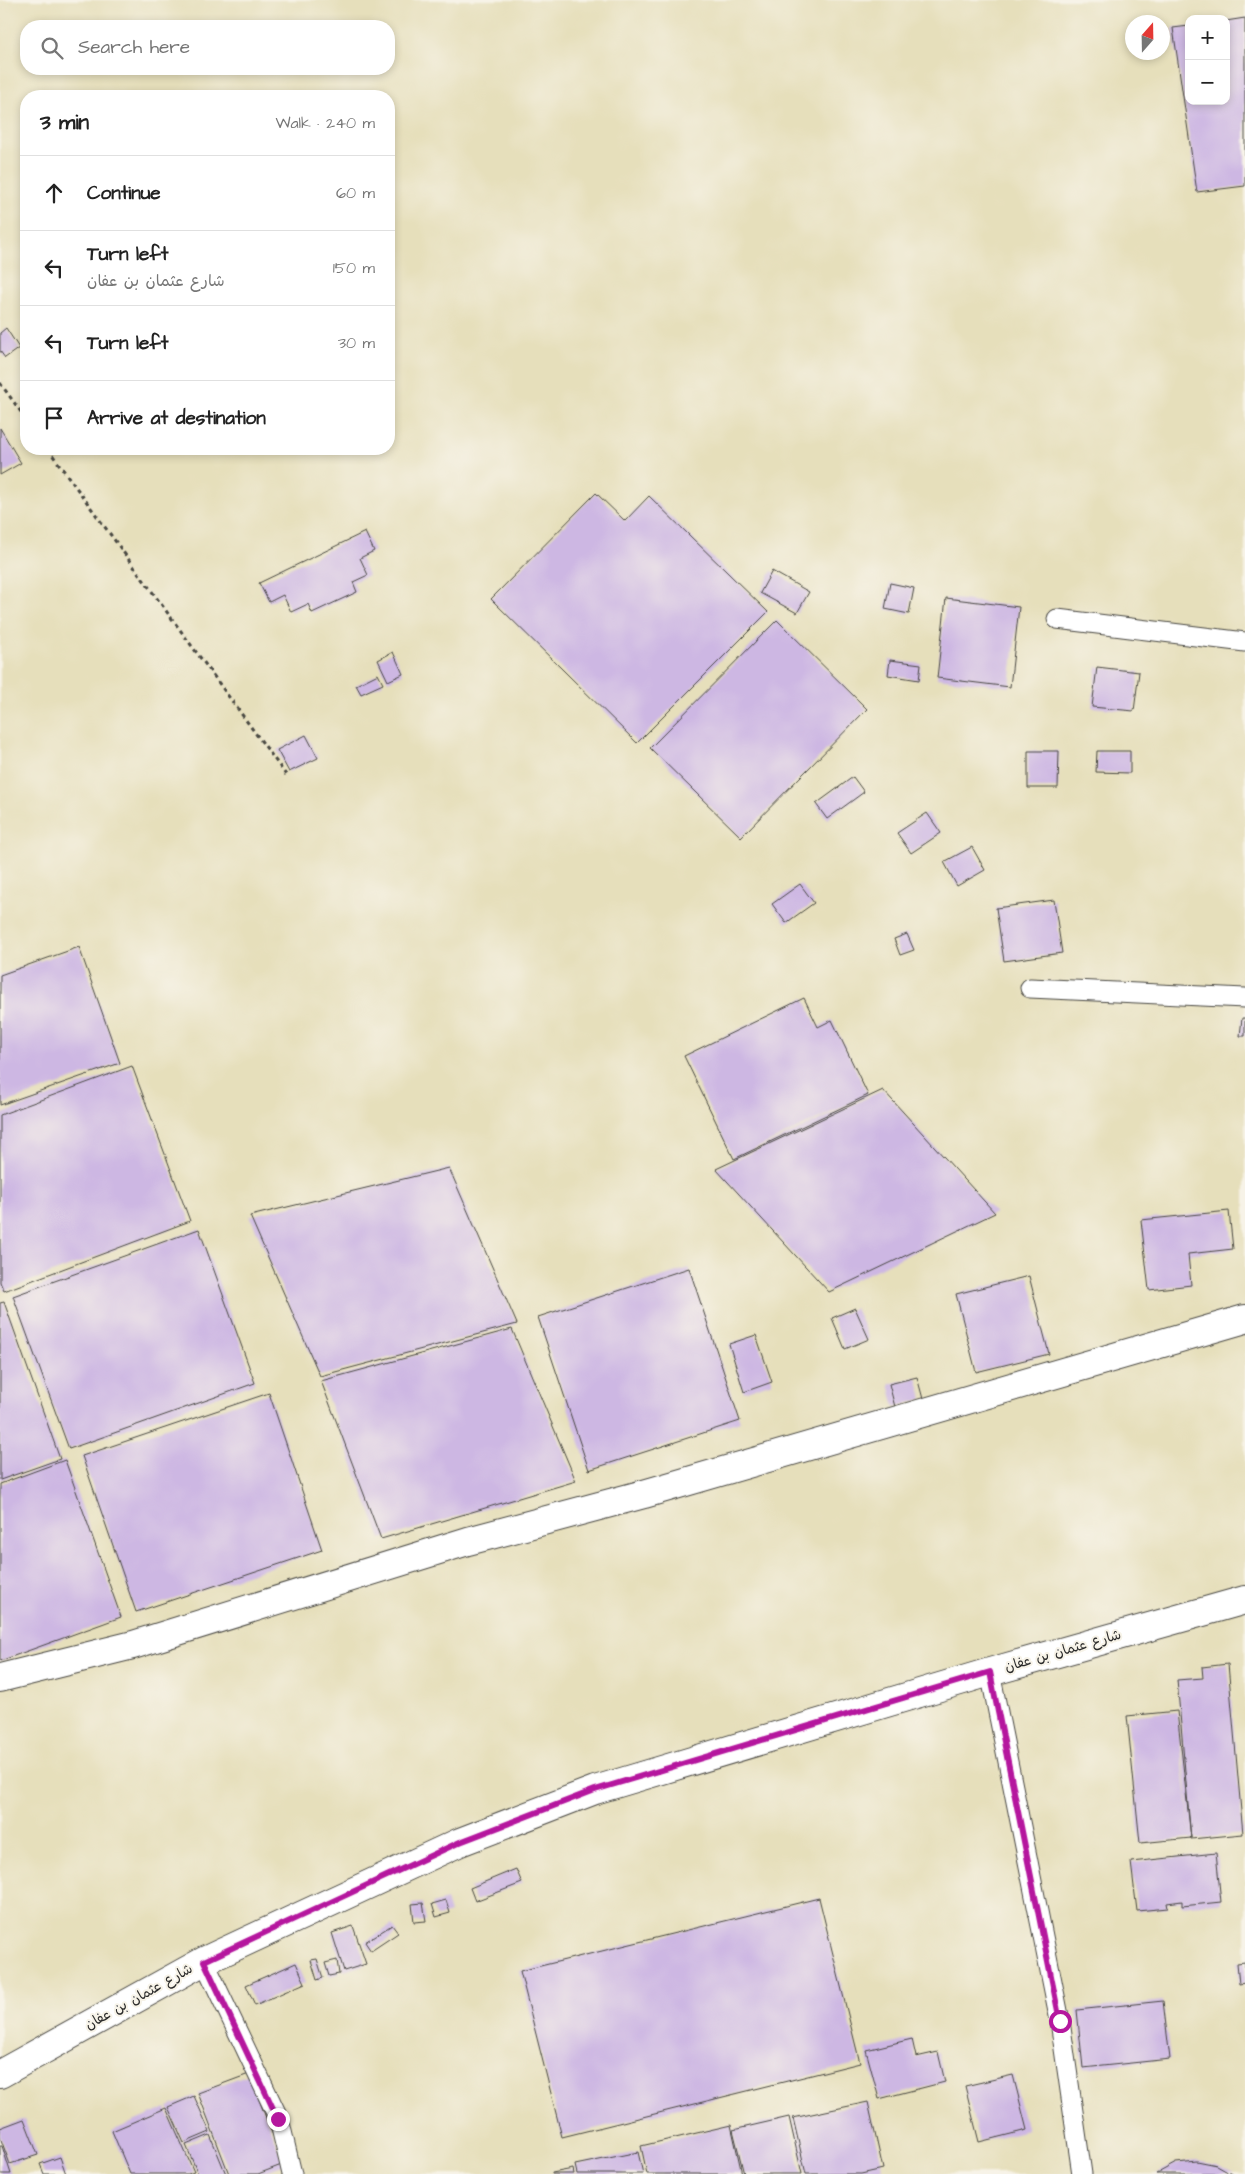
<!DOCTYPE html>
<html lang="en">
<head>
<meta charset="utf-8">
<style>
	:root { --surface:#fff; --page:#f2f2f2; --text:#222; --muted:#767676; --line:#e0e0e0 }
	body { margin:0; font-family:"Architects Daughter","Playpen Sans Arabic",sans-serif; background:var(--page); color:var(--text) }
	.controls { position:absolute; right:15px; top:15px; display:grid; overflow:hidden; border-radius:10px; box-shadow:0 2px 8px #0003 }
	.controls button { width:45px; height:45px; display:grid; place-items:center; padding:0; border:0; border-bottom:1px solid var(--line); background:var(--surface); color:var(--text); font:25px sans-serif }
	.compass { position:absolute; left:1125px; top:15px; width:45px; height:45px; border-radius:50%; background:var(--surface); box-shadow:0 2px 8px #0003; rotate:20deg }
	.stop { position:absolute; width:15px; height:15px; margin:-11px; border:4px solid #b5179e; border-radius:50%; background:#fff }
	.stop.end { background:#b5179e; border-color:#fff; box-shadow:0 1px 5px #0008 }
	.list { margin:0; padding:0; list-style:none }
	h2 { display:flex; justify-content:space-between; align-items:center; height:65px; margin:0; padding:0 20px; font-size:21px }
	h2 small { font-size:16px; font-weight:400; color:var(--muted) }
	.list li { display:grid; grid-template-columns:32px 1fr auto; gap:15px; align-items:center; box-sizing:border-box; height:75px; padding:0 20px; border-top:1px solid var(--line) }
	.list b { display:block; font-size:19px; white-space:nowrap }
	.list p { margin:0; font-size:16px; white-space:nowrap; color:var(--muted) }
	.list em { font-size:16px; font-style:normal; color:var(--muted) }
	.icon { flex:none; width:28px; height:28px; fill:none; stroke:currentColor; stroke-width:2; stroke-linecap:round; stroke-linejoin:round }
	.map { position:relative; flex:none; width:1245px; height:2174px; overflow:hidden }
	.search { position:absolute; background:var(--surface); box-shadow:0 2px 8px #0003; left:20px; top:20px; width:375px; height:55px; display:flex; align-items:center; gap:12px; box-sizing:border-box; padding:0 18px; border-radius:20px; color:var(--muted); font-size:19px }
	.panel { position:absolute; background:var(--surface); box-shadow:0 2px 8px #0003; left:20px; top:90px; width:375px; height:365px; border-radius:20px }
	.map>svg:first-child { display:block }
</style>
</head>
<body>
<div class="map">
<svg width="1245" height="2174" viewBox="0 0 1245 2174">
	<rect width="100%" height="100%" fill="#f7f3e8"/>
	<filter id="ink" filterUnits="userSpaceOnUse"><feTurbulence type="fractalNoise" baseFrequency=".02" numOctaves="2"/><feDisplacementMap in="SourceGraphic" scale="10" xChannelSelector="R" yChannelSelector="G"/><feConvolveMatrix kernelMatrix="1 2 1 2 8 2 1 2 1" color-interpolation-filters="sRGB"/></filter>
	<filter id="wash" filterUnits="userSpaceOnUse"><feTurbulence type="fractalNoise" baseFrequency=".0096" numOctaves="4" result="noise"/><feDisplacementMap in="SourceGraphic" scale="20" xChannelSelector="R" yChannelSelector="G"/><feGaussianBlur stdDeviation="1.12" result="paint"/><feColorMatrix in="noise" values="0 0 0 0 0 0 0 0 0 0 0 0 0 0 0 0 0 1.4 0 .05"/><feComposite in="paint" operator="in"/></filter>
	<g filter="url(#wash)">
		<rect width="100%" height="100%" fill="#e6dfbb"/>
		<g id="blocks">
			<path fill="#cdb7e3" d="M1245,18V186L1197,192L1173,28L1189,26V101H1226V21Z
				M6,328L19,348L5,358L0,351V333Z
				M0,428L21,463L0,475Z
				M596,493L625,521L649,496L768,612L637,743L491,599Z
				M365,532L374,551L360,558L368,575L353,582L357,592L312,613L308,604L291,612L283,595L269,602L259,583Z
				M772,571L809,592L797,613L760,593Z
				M890,583L914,588L909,614L885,609Z
				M946,598L1019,607L1010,687L937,678Z
				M777,620L867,709L741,837L650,748Z
				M393,652L403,674L388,681L378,660Z
				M890,660L921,664L919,680L888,675Z
				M1097,667L1139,672L1134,711L1092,707Z
				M378,674L383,684L361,694L356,685Z
				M306,735L318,758L289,772L277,750Z
				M1028,751H1059L1058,788H1028Z
				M1097,751H1130V773L1096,772Z
				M853,777L864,792L827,819L816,804Z
				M927,813L941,833L911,853L897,833Z
				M972,847L985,870L957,886L944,862Z
				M800,884L814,903L786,923L772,904Z
				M1054,900L1062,953L1004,961L996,908Z
				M907,934L914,950L900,955L894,939Z
				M79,947L120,1063L0,1105V975Z
				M804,998L818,1027L832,1020L868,1095L734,1159L684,1056Z
				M1242,1018H1245V1036H1240Z
				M132,1066L190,1221L4,1291L0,1282V1115Z
				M883,1090L995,1213L829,1292L716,1169Z
				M449,1168L517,1324L320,1376L250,1216Z
				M1229,1211L1233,1249L1188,1254L1191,1285L1149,1290L1141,1220Z
				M199,1229L255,1383L69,1449L13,1296Z
				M689,1268L740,1421L589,1470L538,1317Z
				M1029,1276L1049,1354L976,1372L956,1294Z
				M4,1302L60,1459L0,1480V1303Z
				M855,1308L869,1339L845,1349L832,1318Z
				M512,1329L576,1481L381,1539L321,1381Z
				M756,1335L772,1382L744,1392L729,1344Z
				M917,1377L923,1399L895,1407L889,1384Z
				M269,1393L322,1550L136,1612L82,1456Z
				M65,1460L121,1617L0,1661V1484Z
				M1228,1664L1243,1834L1191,1839L1177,1680L1203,1678L1202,1667Z
				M1177,1711L1191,1838L1140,1843L1127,1716Z
				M1216,1853L1221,1902L1182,1906V1901L1167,1903L1168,1908L1137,1911L1131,1862Z
				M516,1869L522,1883L475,1901L470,1888Z
				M819,1898L860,2063L562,2137L520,1971Z
				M446,1900L450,1913L436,1917L432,1904Z
				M423,1903L426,1921L414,1922L412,1904Z
				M392,1925L398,1933L371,1951L365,1942Z
				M353,1926L366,1964L344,1971L332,1933Z
				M317,1959L323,1978L317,1980L311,1960Z
				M337,1960L339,1974L329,1976L325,1963Z
				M1245,1962V1983L1239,1984L1237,1963Z
				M296,1963L305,1983L255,2005L246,1985Z
				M1163,2001L1170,2059L1083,2068L1077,2010Z
				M912,2039L916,2057L938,2052L945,2082L879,2099L866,2050Z
				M249,2074L284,2164L258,2174H229L198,2093Z
				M1013,2075L1027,2130L979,2142L965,2086Z
				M194,2096L210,2132L184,2143L168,2107Z
				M868,2102L883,2169L861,2174H806L793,2118Z
				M166,2108L194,2172L188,2174H130L112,2131Z
				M789,2117L802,2174H744L733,2130Z
				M24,2119L38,2155L10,2164L0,2137V2128Z
				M731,2125L742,2174H647L641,2146Z
				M210,2135L226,2174H198L186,2145Z
				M0,2146H2L11,2174H0Z
				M638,2152L643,2174H577L575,2165Z
				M60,2157L66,2174H44L40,2164Z
				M1197,2161L1217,2165L1233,2174H1156L1176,2163Z
				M573,2169L574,2174H552V2173Z"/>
		</g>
	</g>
	<g filter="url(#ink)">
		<use href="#blocks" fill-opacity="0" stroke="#474641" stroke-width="1"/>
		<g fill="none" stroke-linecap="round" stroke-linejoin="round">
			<g stroke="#474641" stroke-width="21">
				<path id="service" d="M1057,619L1245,642
					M1030,988L1245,998
					M990,1672L1060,2021L1082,2174
					M204,1961L279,2119L292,2174"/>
			</g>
			<g stroke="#474641" stroke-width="30">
				<path id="minor" d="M0,1678L133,1645L468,1541L644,1494L1245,1319
					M0,2074L204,1961L460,1842L595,1790L990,1672L1245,1600"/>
			</g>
			<path stroke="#474641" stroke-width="3" stroke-dasharray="4 4" stroke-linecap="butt" d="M0,383L26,419
				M48,449L286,775"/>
			<use href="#service" stroke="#fff" stroke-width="19"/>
			<use href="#minor" stroke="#fff" stroke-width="28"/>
		</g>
	</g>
	<g fill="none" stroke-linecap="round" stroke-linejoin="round" filter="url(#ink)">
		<path stroke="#b5179e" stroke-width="6" d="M278,2119L204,1961L460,1842L595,1790L990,1672L1060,2021"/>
	</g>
	<g text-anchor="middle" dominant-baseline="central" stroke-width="4" stroke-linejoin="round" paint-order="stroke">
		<g font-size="14" fill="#2b2b2b" stroke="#f7f3e8">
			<text transform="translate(1063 1651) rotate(-16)">شارع عثمان بن عفان</text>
			<text transform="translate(139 1997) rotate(-29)">شارع عثمان بن عفان</text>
		</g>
	</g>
</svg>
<div class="controls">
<button>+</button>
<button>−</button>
</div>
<svg class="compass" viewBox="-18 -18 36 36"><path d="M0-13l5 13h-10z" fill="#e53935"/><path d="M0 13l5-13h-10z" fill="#767676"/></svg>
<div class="stop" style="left:1060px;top:2021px"></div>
<div class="stop end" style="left:278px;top:2119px"></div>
<div class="search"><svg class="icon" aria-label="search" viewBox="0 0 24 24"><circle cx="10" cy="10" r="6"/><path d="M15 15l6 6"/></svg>Search here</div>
<section class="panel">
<h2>3 min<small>Walk · 240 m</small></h2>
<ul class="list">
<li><svg class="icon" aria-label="ahead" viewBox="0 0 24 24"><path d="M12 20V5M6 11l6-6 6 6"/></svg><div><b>Continue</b></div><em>60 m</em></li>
<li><svg class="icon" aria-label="left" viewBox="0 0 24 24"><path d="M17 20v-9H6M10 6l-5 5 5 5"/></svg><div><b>Turn left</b><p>شارع عثمان بن عفان</p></div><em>150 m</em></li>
<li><svg class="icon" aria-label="left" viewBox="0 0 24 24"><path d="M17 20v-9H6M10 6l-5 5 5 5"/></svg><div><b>Turn left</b></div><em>30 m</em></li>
<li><svg class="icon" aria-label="arrive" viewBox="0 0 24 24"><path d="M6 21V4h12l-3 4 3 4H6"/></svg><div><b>Arrive at destination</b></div></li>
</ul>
</section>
</div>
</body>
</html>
